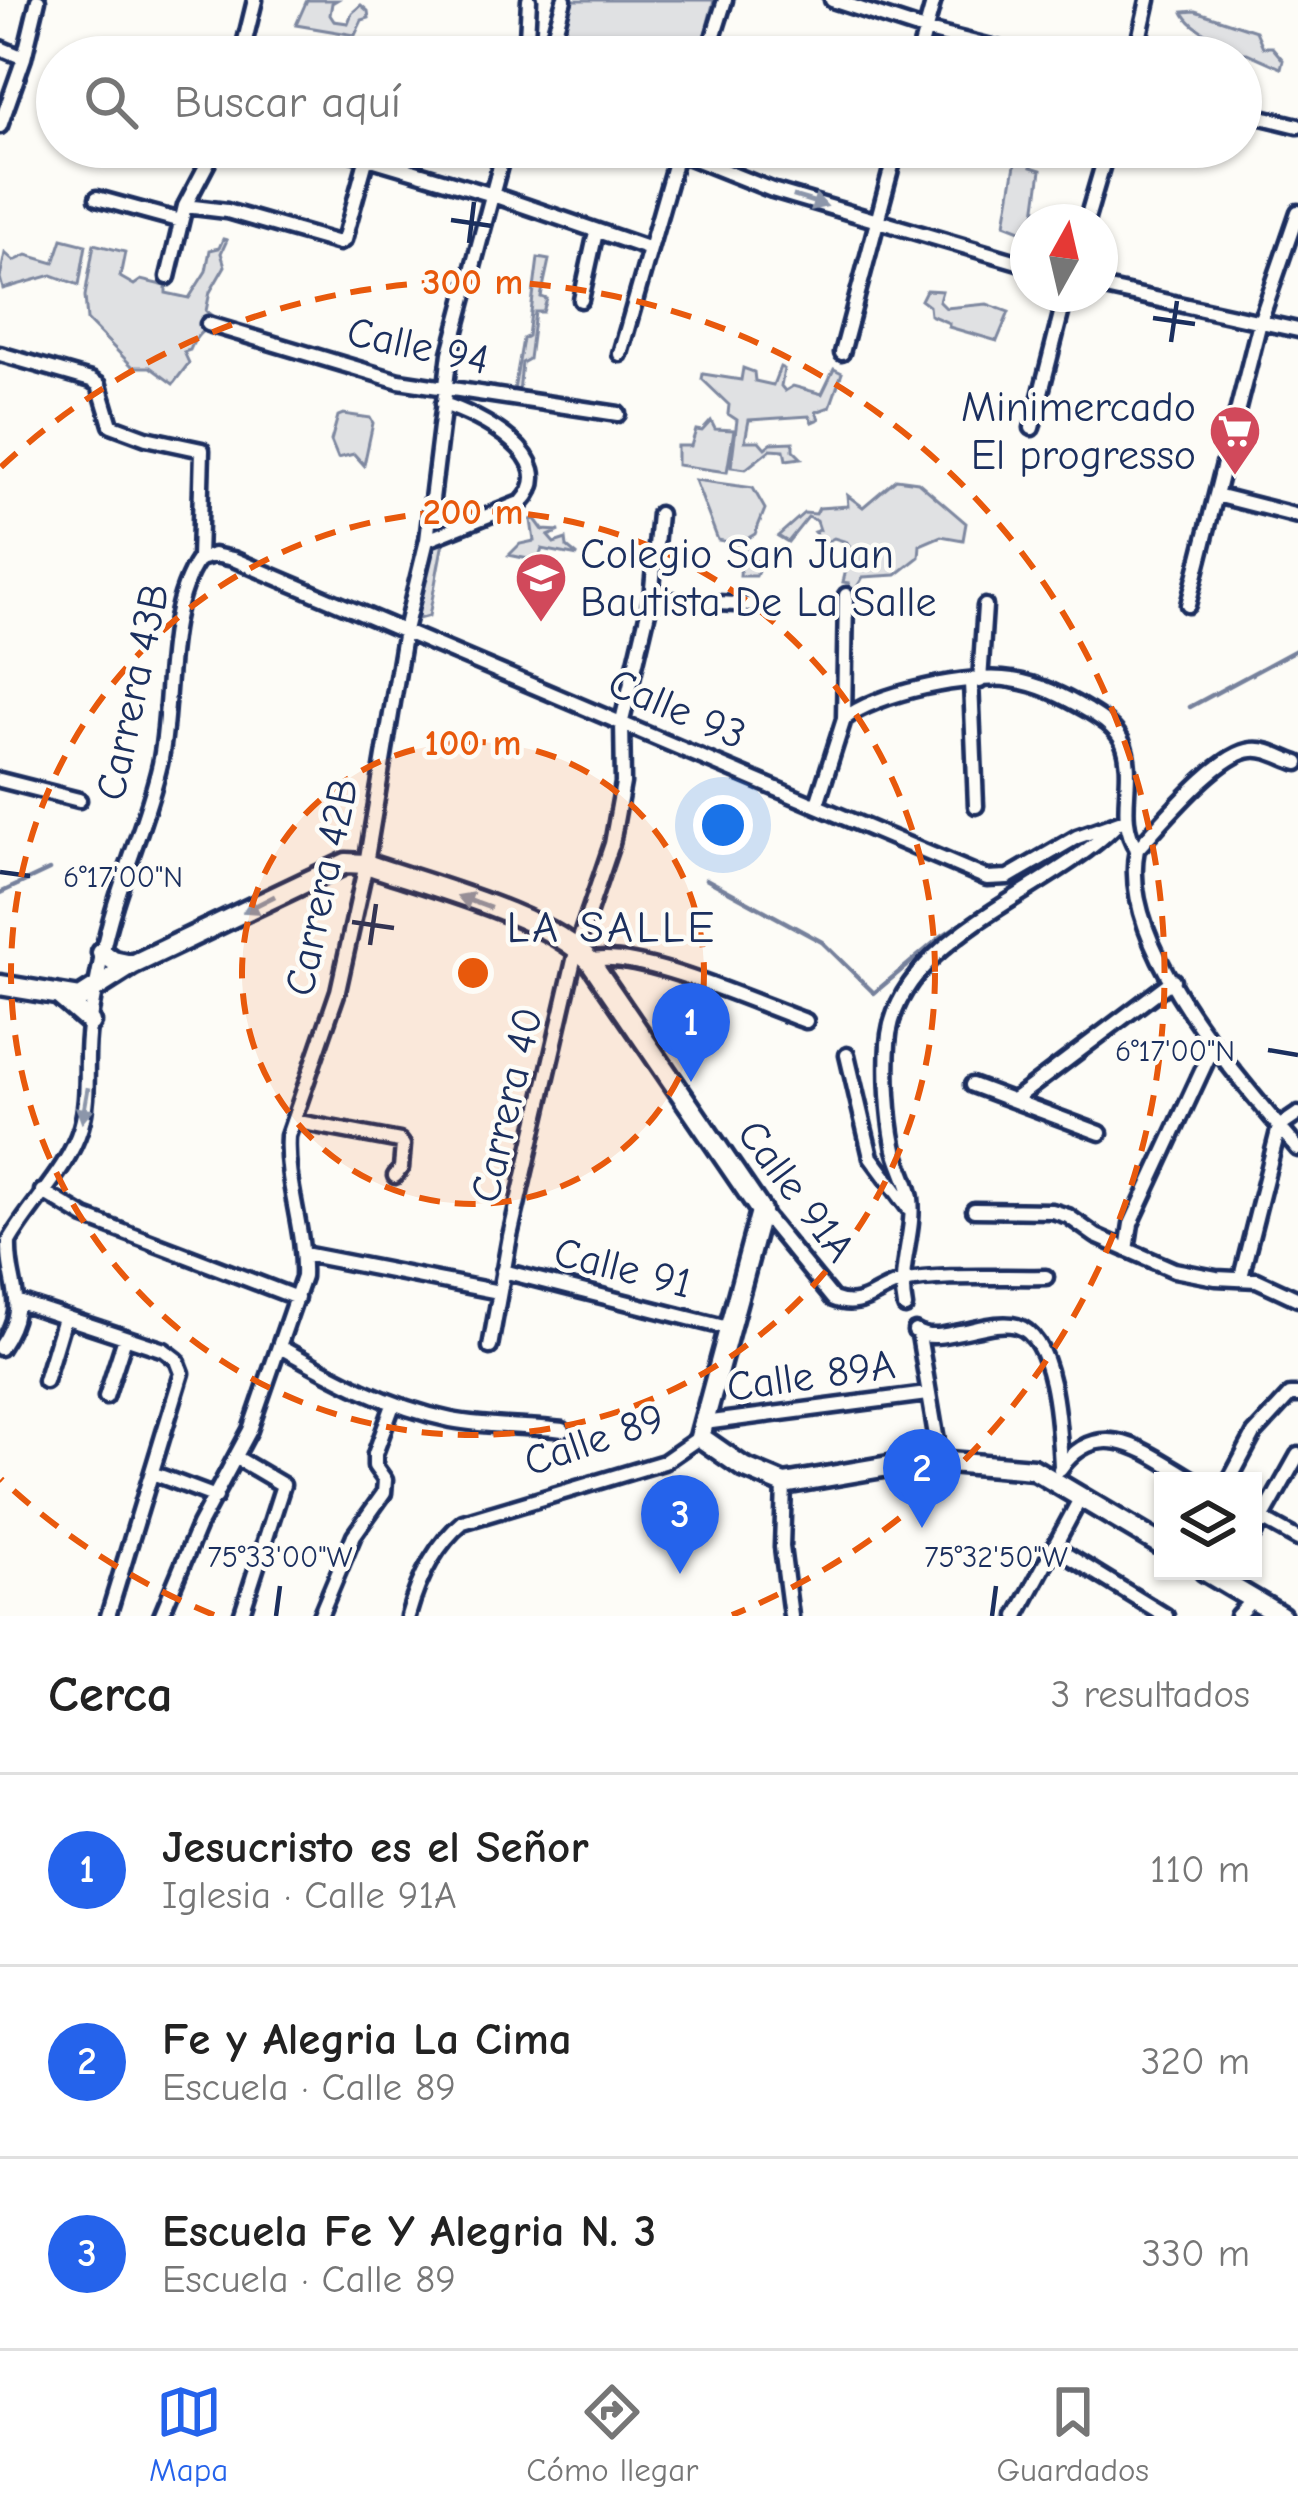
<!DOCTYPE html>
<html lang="es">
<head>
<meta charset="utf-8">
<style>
	:root { --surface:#fff; --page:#f2f2f2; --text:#222; --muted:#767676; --line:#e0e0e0; --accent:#2563eb }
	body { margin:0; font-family:"Comic Neue",sans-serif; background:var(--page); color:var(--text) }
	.controls { position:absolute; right:36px; bottom:36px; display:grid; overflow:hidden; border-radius:0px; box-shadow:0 3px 9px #0004 }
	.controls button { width:108px; height:108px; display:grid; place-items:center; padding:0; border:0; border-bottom:3px solid var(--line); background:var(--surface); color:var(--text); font:60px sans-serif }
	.compass { position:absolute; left:1010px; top:204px; width:108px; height:108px; border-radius:50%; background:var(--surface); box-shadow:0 3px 9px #0004; rotate:8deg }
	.you { position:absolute; left:723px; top:825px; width:42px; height:42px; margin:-30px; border:9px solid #fff; border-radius:50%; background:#1a73e8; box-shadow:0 0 0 18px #1a73e833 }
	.badge { display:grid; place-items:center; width:78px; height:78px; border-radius:50%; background:var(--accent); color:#fff; font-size:39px; font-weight:700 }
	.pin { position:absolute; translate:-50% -99px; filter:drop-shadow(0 3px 6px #0008) }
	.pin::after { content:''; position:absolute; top:63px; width:42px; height:36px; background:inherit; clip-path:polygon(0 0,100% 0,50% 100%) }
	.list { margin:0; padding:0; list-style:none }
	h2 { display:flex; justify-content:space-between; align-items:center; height:156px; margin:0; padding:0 48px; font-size:51px }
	h2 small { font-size:39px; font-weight:400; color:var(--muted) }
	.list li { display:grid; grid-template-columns:78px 1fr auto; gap:36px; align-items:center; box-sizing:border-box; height:192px; padding:0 48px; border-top:3px solid var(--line) }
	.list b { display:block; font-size:45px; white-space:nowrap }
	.list p { margin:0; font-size:39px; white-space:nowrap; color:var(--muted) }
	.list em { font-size:39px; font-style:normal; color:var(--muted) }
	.icon { flex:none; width:66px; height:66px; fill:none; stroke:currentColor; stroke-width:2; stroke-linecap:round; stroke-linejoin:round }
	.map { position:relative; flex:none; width:1298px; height:1616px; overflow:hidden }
	.search { position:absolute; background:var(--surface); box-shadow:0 3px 9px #0004; left:36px; right:36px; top:36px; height:132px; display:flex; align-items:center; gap:30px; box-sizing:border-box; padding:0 42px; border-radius:66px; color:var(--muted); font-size:45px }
	.sheet { height:732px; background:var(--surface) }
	nav { display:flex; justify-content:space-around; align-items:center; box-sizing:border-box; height:168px; border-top:3px solid var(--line); background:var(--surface); font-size:33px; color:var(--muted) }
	nav a { display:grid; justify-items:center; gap:6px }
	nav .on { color:var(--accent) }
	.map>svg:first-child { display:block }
</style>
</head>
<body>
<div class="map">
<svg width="1298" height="1616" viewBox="0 0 1298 1616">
	<rect width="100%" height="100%" fill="#fdfcf7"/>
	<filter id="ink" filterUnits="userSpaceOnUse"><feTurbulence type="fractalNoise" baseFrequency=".00833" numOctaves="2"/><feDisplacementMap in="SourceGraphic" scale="24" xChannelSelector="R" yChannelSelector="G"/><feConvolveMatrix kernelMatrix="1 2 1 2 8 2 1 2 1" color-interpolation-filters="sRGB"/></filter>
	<g filter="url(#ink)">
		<path fill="#e0e1e3" stroke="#7e88a0" stroke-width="3" d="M307,0H337L332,3L330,15L334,21L348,23L352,13L361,5L368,11L369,18L362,20L355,35L296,25Z
			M563,0H714L699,57H548Z
			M1195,11L1256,31L1263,47H1272L1283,60L1281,68L1247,53H1228C1217,35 1192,31 1183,12Z
			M1018,147H1054L1052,163L1034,158L1031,167L1041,170L1034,222H1028V233L1005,224Z
			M62,239L86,245L79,285L52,275L3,289L0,278L5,253L14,261L27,255L54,263Z
			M223,239L227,240L221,253L225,266L210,292L206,311L217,320C205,330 197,332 190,350L184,352L189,363L173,384L150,367H133L87,320L85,296L94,244L125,252L120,277L134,285L141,280L166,286V293L189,298L206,271L210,250L219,248Z
			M538,258L549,260L541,297L547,299L543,312H535L529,359L522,363L519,393L514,390L523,339L528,336Z
			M926,290L942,291L939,301L946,308L987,304L1009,312L997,341L949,327V323L930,315L929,306L921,300Z
			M780,367L784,369L781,386L785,391L793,386L822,394L834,369L842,373L830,407L816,412L819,419L812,422L809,416L749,420L745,441H759L765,448L771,443L793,442V450L801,458L786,460L784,450L771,449L746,469L731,467L737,420L728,414L729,405L702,379L703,374L741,380L743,368L754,372L755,381L773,385Z
			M343,414L370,418L373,423L364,465L354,454L338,458L331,441L338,416Z
			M711,421L715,429L734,430L727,472L677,465V446H691L696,430L702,431Z
			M896,479L918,482L966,523L963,540L941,536L920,545L919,557L896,575L863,577L854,592L849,591V583L843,582L851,550L847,542L834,538L824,543L814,532L820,530L817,521L808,517L788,542L778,536L804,513L816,514L819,508L848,506L847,495L863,507Z
			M695,480L753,488L765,509L755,534L742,542L750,552L749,557L761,564L756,576H740L741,560L734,543L718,540Z
			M535,519L543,530L560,531L548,536L554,543L566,539L567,547L578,556L542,549L538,561L509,555L520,544L534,541L531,520Z
			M443,542L429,616L418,619L422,576L426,574L433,543Z"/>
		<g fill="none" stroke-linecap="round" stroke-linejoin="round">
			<path stroke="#76819c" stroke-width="4.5" d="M1190,707L1298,649
				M706,879L822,942L874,993L942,936L1060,859
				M0,893L49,870"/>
			<g stroke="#1b2f5e" stroke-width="21">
				<path id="street" d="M832,0L924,30L1032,57
					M0,48L24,58
					M241,57L255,0
					M526,57L529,0
					M548,57L564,0
					M707,57L725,0
					M918,57L934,0
					M1135,57L1148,0
					M1241,112L1298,126
					M0,126L24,58L38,0
					M331,147L493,195L650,249
					M664,147L772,190L1028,265
					M97,198L181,221
					M185,206L227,211L339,243L344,240L367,157
					M1086,222L1108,147
					M168,277L185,206L216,147
					M1100,287L1298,330
					M581,300L596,232
					M208,324L399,381L618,414
					M842,353L897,147
					M0,354L91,380L99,385L111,425L146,438L202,450L199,559C162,612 173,703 160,764C145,829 115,889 102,955C97,982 90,1010 88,1036C85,1067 90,1096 81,1127C68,1170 31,1203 9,1242C7,1289 32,1301 0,1348
					M620,354L679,148
					M1032,428L1066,294
					M1216,495L1298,516
					M427,540L522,502C563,458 479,415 443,404
					M199,559L214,555L233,559L987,878L1008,877L1077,837L1125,820
					M651,599L752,605
					M1188,605L1260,322L1298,212
					M980,681L985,606
					M971,682L976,806
					M844,719C876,693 971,673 1012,680C1040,684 1065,697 1089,711C1102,719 1115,727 1122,741C1138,777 1114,815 1137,849
					M1298,763C1284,759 1268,748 1252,750C1218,753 1161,824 1137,849C1117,946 1239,1078 1298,1149
					M0,780L79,800
					M817,804L844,719L846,595
					M590,961C632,947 760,1005 806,1021
					M847,1055L871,1157L910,1210
					M972,1085L1100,1133
					M1015,1099L1173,980
					M293,1121L400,1141L403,1145L401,1168L395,1176
					M42,1191L85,1217L297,1298
					M974,1210L1052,1211L1068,1216L1096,1236L1174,1270L1216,1278L1257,1280L1298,1299
					M761,1211L833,1299C863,1311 875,1289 903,1282C939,1274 1006,1278 1046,1277
					M1127,1250L1131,1224L1214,1045
					M304,1254L499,1292
					M503,1271L728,1328
					M1241,1277L1279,1127L1298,1114
					M19,1302L164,1350L177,1360L182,1373L108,1616
					M905,1307C897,1267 915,1235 911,1198C908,1180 897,1163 894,1145C888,1114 886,1075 888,1044C894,939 1048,893 1114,827
					M915,1331C929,1340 944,1335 960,1332C977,1329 1001,1321 1017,1326C1056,1338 1059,1431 1061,1466
					M919,1335L940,1459
					M280,1347C335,1378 388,1407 451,1420C487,1427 527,1426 563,1430
					M490,1347L510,1236L577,947L612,844L623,783L622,721L651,599L659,514
					M45,1381L64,1318
					M106,1397L125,1338
					M704,1423L927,1394
					M237,1458L283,1485L241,1616
					M1060,1469C1101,1412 1150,1455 1195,1481
					M152,1473L216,1497
					M1229,1481L1254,1434L1290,1395H1298
					M784,1484L782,1547L791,1616
					M1253,1514L1298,1539
					M1253,1535L1298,1455
					M1054,1547L1166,1616
					M161,1616L199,1525L250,1430L303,1277C305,1229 285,1184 288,1136L338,991L366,864L405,630L427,540L450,353L505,147
					M320,1616L354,1535L384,1493L385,1480L375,1466V1454L393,1405
					M408,1616C418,1580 434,1546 463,1522L664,1462L700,1437
					M1017,1616L1081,1497
					M1237,1616L1253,1599"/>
			</g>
			<g stroke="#1b2f5e" stroke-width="27">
				<path id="secondary" d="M102,953L113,961L132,965
					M0,985L80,998L132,965L346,863L366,864C427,885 549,916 590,961L761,1211L700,1437L743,1467L784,1484L924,1460L1033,1469L1163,1546
					M60,996L90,1022
					M1205,1571L1281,1616"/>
			</g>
			<use href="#street" stroke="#fdfcf7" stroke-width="12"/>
			<use href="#secondary" stroke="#fdfcf7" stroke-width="18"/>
		</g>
		<defs><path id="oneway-solid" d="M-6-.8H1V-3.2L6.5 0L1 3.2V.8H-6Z" transform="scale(3)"/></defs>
		<g fill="#8c96aa">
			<use href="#oneway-solid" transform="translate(810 201) rotate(17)"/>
			<use href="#oneway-solid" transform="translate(474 902) rotate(-160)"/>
			<use href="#oneway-solid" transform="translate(259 904) rotate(153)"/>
			<use href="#oneway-solid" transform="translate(85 1105) rotate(100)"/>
		</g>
	</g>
	<path fill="none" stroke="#1b2f5e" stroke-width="4.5" d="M451,220L492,226M469,243L474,202M1153,318L1195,324M1171,342L1177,301M0,872L30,876M352,922L394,928M370,945L376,904M1268,1050L1298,1055M276,1616L280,1586M992,1616L996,1586"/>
	<circle cx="473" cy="973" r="231" fill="#e8590c" fill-opacity=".12"/>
	<g fill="none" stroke="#e8590c" stroke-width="6" stroke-dasharray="21 15">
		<circle cx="473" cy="973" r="231"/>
		<circle cx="473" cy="973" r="462"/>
		<path d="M214 1615A692 692 0 0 1 1 1479M1 467A692 692 0 1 1 732 1615"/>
	</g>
	<defs>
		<g id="supermarket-pin" transform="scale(2.7)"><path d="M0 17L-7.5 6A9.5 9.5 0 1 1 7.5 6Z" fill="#d1495b" stroke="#fdfcf7"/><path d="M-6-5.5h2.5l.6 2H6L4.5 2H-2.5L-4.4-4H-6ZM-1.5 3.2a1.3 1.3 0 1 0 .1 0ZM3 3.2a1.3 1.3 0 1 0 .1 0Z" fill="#fff"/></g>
		<g id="school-pin" transform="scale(2.7)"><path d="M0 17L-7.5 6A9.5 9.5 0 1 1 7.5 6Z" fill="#d1495b" stroke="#fdfcf7"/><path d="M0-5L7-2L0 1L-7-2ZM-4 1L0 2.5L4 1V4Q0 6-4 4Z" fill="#fff"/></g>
	</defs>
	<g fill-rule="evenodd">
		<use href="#supermarket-pin" x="1235" y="431"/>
		<use href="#school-pin" x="541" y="578"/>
	</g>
	<g text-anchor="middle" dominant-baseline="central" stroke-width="9" stroke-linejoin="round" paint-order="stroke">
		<g font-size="42" fill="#1b2f5e" stroke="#fdfcf7">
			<text transform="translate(418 346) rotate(12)">Calle 94</text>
			<text transform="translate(133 692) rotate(-78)">Carrera 43B</text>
			<text transform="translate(677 709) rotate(23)">Calle 93</text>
			<text transform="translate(322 887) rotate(-78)">Carrera 42B</text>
			<text transform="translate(507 1105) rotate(-77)">Carrera 40</text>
			<text transform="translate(796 1191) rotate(53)">Calle 91A</text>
			<text transform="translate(623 1268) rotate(14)">Calle 91</text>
			<text transform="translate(811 1376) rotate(-8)">Calle 89A</text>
			<text transform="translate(594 1440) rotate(-19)">Calle 89</text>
		</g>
		<g font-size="42" fill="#1b2f5e" stroke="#fdfcf7" text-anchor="end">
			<text x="1196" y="407">Minimercado<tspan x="1196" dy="48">El progresso</tspan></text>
			<text x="580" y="554" text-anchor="start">Colegio San Juan<tspan x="580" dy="48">Bautista De La Salle</tspan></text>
		</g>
		<g font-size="45" letter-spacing="3" fill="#1b2f5e" stroke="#fdfcf7">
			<text x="612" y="927">LA SALLE</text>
		</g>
	</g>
	<g font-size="30" text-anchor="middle" fill="#1b2f5e" stroke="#fdfcf7" stroke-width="9" stroke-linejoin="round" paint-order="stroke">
		<text x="123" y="887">6°17'00"N</text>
		<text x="1175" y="1061">6°17'00"N</text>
		<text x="280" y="1567">75°33'00"W</text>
		<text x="996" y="1567">75°32'50"W</text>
	</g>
	<circle cx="473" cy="973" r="18" fill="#e8590c" stroke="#fdfcf7" stroke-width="6"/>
	<g font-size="36" text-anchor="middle" font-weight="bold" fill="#e8590c" stroke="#fdfcf7" stroke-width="9" stroke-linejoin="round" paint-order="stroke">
		<text x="473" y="294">300 m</text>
		<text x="473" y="524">200 m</text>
		<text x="473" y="755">100 m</text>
	</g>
</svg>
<div class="controls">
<button><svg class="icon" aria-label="layers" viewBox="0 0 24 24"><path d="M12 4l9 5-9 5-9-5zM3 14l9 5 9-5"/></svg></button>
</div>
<svg class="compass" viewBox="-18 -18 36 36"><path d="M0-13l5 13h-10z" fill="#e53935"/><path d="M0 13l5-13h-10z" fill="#767676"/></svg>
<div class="you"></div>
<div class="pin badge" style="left:691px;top:1082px">1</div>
<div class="pin badge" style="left:922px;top:1528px">2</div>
<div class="pin badge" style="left:680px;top:1574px">3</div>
<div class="search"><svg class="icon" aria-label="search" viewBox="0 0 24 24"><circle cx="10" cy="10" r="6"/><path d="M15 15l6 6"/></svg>Buscar aquí</div>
</div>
<section class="sheet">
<h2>Cerca<small>3 resultados</small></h2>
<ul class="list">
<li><span class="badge">1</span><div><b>Jesucristo es el Señor</b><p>Iglesia · Calle 91A</p></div><em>110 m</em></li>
<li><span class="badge">2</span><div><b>Fe y Alegria La Cima</b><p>Escuela · Calle 89</p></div><em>320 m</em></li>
<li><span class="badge">3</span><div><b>Escuela Fe Y Alegria N. 3</b><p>Escuela · Calle 89</p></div><em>330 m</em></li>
</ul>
</section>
<nav>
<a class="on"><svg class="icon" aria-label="map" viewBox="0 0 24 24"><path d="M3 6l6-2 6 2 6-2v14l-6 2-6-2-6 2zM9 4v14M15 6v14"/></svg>Mapa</a>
<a><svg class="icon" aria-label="directions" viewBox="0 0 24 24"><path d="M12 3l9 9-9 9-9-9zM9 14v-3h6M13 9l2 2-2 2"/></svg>Cómo llegar</a>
<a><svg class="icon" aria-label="saved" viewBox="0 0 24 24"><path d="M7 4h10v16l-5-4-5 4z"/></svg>Guardados</a>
</nav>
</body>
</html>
